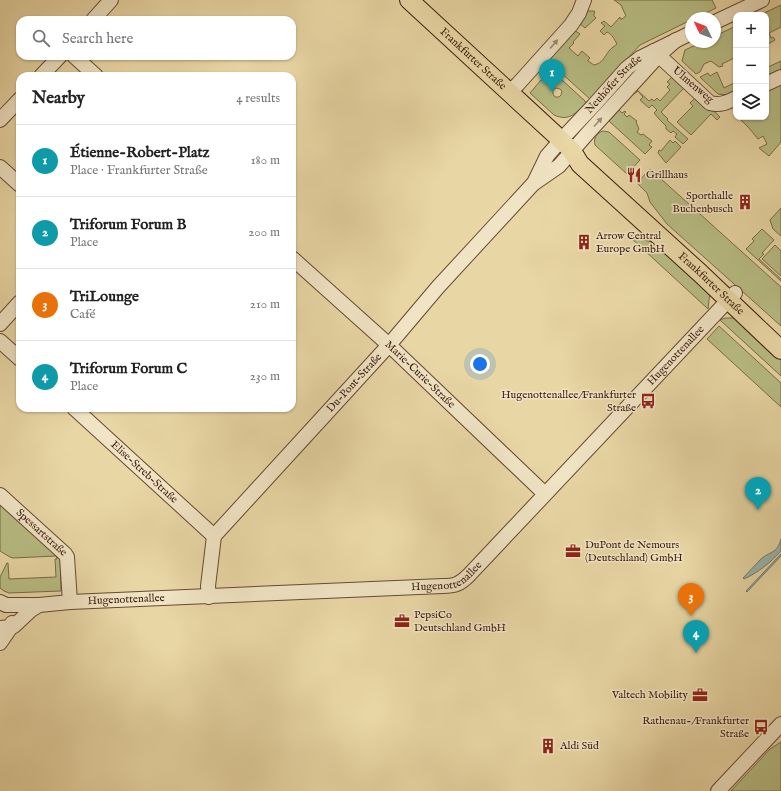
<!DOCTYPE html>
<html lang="en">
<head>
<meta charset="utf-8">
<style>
	:root { --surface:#fff; --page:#f6f6f6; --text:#222; --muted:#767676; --line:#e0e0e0; --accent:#ea580c }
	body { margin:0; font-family:"IM FELL English",serif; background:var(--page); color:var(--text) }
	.controls { position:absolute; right:12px; top:12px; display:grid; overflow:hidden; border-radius:8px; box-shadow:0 1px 3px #0004 }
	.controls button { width:36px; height:36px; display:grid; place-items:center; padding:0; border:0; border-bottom:1px solid var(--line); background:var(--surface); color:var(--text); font:20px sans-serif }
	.compass { position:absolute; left:685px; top:12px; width:36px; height:36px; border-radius:50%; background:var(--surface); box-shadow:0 1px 3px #0004; rotate:313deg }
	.you { position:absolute; left:480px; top:364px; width:14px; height:14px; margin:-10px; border:3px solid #fff; border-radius:50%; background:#1a73e8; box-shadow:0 0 0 6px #1a73e833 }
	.badge { display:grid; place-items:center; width:26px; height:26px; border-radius:50%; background:var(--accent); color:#fff; font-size:13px; font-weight:700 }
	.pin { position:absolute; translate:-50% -33px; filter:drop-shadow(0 1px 2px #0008) }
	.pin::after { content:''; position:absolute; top:21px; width:14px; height:12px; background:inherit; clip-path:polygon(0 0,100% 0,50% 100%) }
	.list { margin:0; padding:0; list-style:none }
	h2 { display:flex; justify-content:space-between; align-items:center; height:52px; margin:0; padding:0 16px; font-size:17px }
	h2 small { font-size:13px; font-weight:400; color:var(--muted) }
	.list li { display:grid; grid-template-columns:26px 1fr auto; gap:12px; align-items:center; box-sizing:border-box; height:72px; padding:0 16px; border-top:1px solid var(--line) }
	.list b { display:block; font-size:15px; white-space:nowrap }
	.list p { margin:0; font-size:13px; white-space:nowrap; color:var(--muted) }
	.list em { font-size:13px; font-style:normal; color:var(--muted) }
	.icon { flex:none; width:22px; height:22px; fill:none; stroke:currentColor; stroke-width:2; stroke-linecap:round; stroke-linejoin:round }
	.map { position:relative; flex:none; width:781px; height:791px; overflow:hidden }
	.search { position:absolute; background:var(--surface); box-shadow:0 1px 3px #0004; left:16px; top:16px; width:280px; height:44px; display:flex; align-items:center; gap:10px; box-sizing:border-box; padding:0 14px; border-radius:12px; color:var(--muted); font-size:15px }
	.panel { position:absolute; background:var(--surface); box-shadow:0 1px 3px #0004; left:16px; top:72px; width:280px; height:340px; border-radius:12px }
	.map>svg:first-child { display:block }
</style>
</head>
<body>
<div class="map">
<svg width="781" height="791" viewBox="0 0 781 791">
	<rect width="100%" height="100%" fill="#e8d6a4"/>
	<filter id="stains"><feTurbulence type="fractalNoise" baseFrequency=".005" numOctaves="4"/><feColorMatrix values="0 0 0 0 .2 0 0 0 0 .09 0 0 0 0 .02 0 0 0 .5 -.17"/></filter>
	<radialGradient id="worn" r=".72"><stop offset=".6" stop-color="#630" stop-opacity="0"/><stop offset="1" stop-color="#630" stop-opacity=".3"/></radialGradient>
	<path fill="#b8bd84" stroke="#7a6c49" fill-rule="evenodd" d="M614,0H712L716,8L696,18H691V20L640,45L590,99L548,61L574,30L580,34L573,42L574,43L569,48L578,56L582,51L590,58L588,60V61L594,65C603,63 604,57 609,51C611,48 615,46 617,44C614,39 612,34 607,32L604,35L600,31L605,26L601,23L604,21L611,27L620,17V19H622L626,16L621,5Z
		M781,5V27L769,33L771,38L773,37L775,40L768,44V43H766V15H760Z
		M588,11H594L595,12L594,14V16L596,18L585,28L579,23Z
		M736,26V57L722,64L723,66L719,67L711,61L704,64L700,72L696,74L682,61L685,50L702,42H715V36Z
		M781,61V70L767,77L766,74V68Z
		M717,72L724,88L736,82V91L727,95L718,94L700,77L708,73L710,76Z
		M672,77L684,88L661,112L668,119L667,120L688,139L683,144L675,137L677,134L673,131L671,133L666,129V126L659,119L654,113L657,110L652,105L649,108L640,100L643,97L638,91L634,94H633L637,90L649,101L652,99L654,101L657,98L660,101L670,90L667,87L670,84L667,82Z
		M561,79L585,101L586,103C576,113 569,122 554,115L530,93L541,80ZM556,88L560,89L562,91L561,95L559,97H555L553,94V90Z
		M781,83V142L769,156L759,148L767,144L763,136L758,139L749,128L738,117H766V90Z
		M695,98L704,107L715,112L720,117L717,120L711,114L691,135L677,122L693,106L690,103Z
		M619,110L622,113L625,111L626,112L624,114L627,117L629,115L637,121L636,122L639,129L637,132L641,135L643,134L652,141L649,145L652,147L645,154L609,121Z
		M603,131L609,132L640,160L627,174L595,145C593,138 597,133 603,131Z
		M670,140L673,143L675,141L681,147L666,163L658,153L659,150L661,151Z
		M650,169L781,287V326L667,224L650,202L647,193L637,183Z
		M781,208V236L773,229L770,220Z
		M762,229L774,240L762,253L764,254L759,259L781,279V281L746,249L754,241L752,239Z
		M634,233L643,240L657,243L710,294L709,300L708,309L630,237Z
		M775,245L781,251V276L762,259Z
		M725,318H734L781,356V376L720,320Z
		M719,326L781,383V407L707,339Z
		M0,502L60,557L61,591L9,593L4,591L0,588V577L7,563H8L9,579L56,577L55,559H57L56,556L13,558L10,557L0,551Z
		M781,742V791H731L770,749Z"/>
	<path fill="#99b7ae" stroke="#74796e" d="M781,539V551C770,563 759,572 744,579L743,578C749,572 755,565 761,559C770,551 777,554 781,539Z
		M781,554V556L747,592L746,591Z"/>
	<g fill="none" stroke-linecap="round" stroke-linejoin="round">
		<g stroke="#674a34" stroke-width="16">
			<g id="minor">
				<path d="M93,20L111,0"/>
				<path d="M715,22L762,0"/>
				<path d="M654,51L710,103C720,106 728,102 736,98"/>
				<path d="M74,56L96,76"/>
				<path d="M41,76L60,56"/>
				<path d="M766,84L781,77"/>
				<path d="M509,93L518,84L571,25L579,13L584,0"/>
				<path d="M0,120L20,99"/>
				<path d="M0,167L20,185"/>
				<path id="s1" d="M534,183L547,156L561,140L594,105L627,68L640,58L691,33"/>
				<path id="s2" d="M292,258L389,345L545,494"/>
				<path d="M0,324L20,302"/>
				<path d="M0,341L20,359"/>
				<path id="s3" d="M74,408L214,536"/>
				<path id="s4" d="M0,495L65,554L67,557L70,602"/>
				<path id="s5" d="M209,597L208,586L214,536L389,345L438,287L533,184L559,166L587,134L659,55L676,40"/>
				<path id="s6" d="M0,602L6,605H39L70,602L443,586C455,586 460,584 469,575L735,293"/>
				<path d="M0,628L11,627L14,626L31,610L39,605"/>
				<path d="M0,643L11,627L12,623"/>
				<path d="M718,791L781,724"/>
			</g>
		</g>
		<g stroke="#3c1b0e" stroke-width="20">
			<g id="major">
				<path id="s7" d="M409,0L561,140L572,151L580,164L700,273L781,350"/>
			</g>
		</g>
		<use href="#minor" stroke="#f0e4c4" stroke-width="14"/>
		<use href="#major" stroke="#e8d6a4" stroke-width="18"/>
	</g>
	<defs><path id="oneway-solid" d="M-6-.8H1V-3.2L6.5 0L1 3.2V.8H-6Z"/></defs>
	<g fill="#9f8a72">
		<use href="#oneway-solid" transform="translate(554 44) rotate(-49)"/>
		<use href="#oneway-solid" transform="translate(598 122) rotate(-48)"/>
	</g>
	<defs>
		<g id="restaurant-bare" transform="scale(1.2)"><path d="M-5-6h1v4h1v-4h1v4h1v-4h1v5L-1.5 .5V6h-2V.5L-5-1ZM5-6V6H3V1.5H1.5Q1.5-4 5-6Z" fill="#8f2418" stroke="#f0e4c4" stroke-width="2.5" paint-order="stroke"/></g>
		<g id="building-bare" transform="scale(1.2)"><path d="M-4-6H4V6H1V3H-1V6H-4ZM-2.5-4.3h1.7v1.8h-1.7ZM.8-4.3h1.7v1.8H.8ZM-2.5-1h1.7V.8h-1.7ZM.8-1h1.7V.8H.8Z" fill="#8f2418" stroke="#f0e4c4" stroke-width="2.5" paint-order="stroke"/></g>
		<g id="bus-bare" transform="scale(1.2)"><path d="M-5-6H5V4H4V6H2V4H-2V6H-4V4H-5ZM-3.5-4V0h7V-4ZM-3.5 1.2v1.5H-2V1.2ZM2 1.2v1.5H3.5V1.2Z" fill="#8f2418" stroke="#f0e4c4" stroke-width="2.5" paint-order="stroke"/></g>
		<g id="office-bare" transform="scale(1.2)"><path d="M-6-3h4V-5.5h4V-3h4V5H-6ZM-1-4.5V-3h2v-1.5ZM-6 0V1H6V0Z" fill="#8f2418" stroke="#f0e4c4" stroke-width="2.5" paint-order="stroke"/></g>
	</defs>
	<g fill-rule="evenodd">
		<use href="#restaurant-bare" x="634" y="175"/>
		<use href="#building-bare" x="745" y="202"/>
		<use href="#building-bare" x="584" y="242"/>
		<use href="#bus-bare" x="648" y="401"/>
		<use href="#office-bare" x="573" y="551"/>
		<use href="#office-bare" x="402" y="621"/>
		<use href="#office-bare" x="700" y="695"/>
		<use href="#bus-bare" x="761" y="727"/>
		<use href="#building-bare" x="548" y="746"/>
	</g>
	<g text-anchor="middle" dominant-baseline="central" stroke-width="3" stroke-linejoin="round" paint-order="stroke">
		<g font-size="11" fill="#3c1b0e" stroke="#f0e4c4">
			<text stroke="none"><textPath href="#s7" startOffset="87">Frankfurter Straße</textPath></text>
			<text stroke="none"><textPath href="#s1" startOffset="128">Neuhöfer Straße</textPath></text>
			<text transform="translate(693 85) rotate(40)">Ulmenweg</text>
			<text stroke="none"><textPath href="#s7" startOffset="415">Frankfurter Straße</textPath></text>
			<text stroke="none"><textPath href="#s6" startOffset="775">Hugenottenallee</textPath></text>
			<text stroke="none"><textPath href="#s2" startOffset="173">Marie-Curie-Straße</textPath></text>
			<text stroke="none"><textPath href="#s5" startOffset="269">Du-Pont-Straße</textPath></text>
			<text stroke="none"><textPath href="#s3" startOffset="95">Elise-Streb-Straße</textPath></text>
			<text stroke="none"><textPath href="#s4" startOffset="56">Spessartstraße</textPath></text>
			<text stroke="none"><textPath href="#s6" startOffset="451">Hugenottenallee</textPath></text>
			<text stroke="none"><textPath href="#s6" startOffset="127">Hugenottenallee</textPath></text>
		</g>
		<g font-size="11" fill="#3c1b0e" stroke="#f0e4c4" text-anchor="start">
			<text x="646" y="175">Grillhaus</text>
			<text x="733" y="196" text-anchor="end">Sporthalle<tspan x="733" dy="13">Buchenbusch</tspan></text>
			<text x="596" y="236">Arrow Central<tspan x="596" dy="13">Europe GmbH</tspan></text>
			<text x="636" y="395" text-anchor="end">Hugenottenallee/Frankfurter<tspan x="636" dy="13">Straße</tspan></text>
			<text x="585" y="545">DuPont de Nemours<tspan x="585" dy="13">(Deutschland) GmbH</tspan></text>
			<text x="414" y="615">PepsiCo<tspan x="414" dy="13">Deutschland GmbH</tspan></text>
			<text x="688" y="695" text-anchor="end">Valtech Mobility</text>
			<text x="749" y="721" text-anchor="end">Rathenau-/Frankfurter<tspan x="749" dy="13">Straße</tspan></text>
			<text x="560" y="746">Aldi Süd</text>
		</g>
	</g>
	<rect width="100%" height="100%" filter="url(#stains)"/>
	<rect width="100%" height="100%" fill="url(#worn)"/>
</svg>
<div class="controls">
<button>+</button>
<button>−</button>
<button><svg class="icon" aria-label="layers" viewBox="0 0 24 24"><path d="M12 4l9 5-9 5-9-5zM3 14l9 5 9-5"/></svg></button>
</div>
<svg class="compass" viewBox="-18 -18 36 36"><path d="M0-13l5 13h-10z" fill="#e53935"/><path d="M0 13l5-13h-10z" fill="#767676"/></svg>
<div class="you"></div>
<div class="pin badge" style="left:552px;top:92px;background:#0f9aa8">1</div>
<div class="pin badge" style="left:758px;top:510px;background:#0f9aa8">2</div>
<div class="pin badge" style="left:691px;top:616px;background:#e8710a">3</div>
<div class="pin badge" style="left:696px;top:653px;background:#0f9aa8">4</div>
<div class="search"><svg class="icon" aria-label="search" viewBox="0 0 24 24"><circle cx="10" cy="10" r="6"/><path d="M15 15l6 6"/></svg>Search here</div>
<section class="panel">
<h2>Nearby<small>4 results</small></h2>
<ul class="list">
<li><span class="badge" style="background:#0f9aa8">1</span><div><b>Étienne-Robert-Platz</b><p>Place · Frankfurter Straße</p></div><em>180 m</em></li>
<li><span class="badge" style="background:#0f9aa8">2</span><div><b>Triforum Forum B</b><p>Place</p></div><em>200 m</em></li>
<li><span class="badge" style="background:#e8710a">3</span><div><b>TriLounge</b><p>Café</p></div><em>210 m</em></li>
<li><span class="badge" style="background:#0f9aa8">4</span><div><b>Triforum Forum C</b><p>Place</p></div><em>230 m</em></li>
</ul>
</section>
</div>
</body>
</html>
